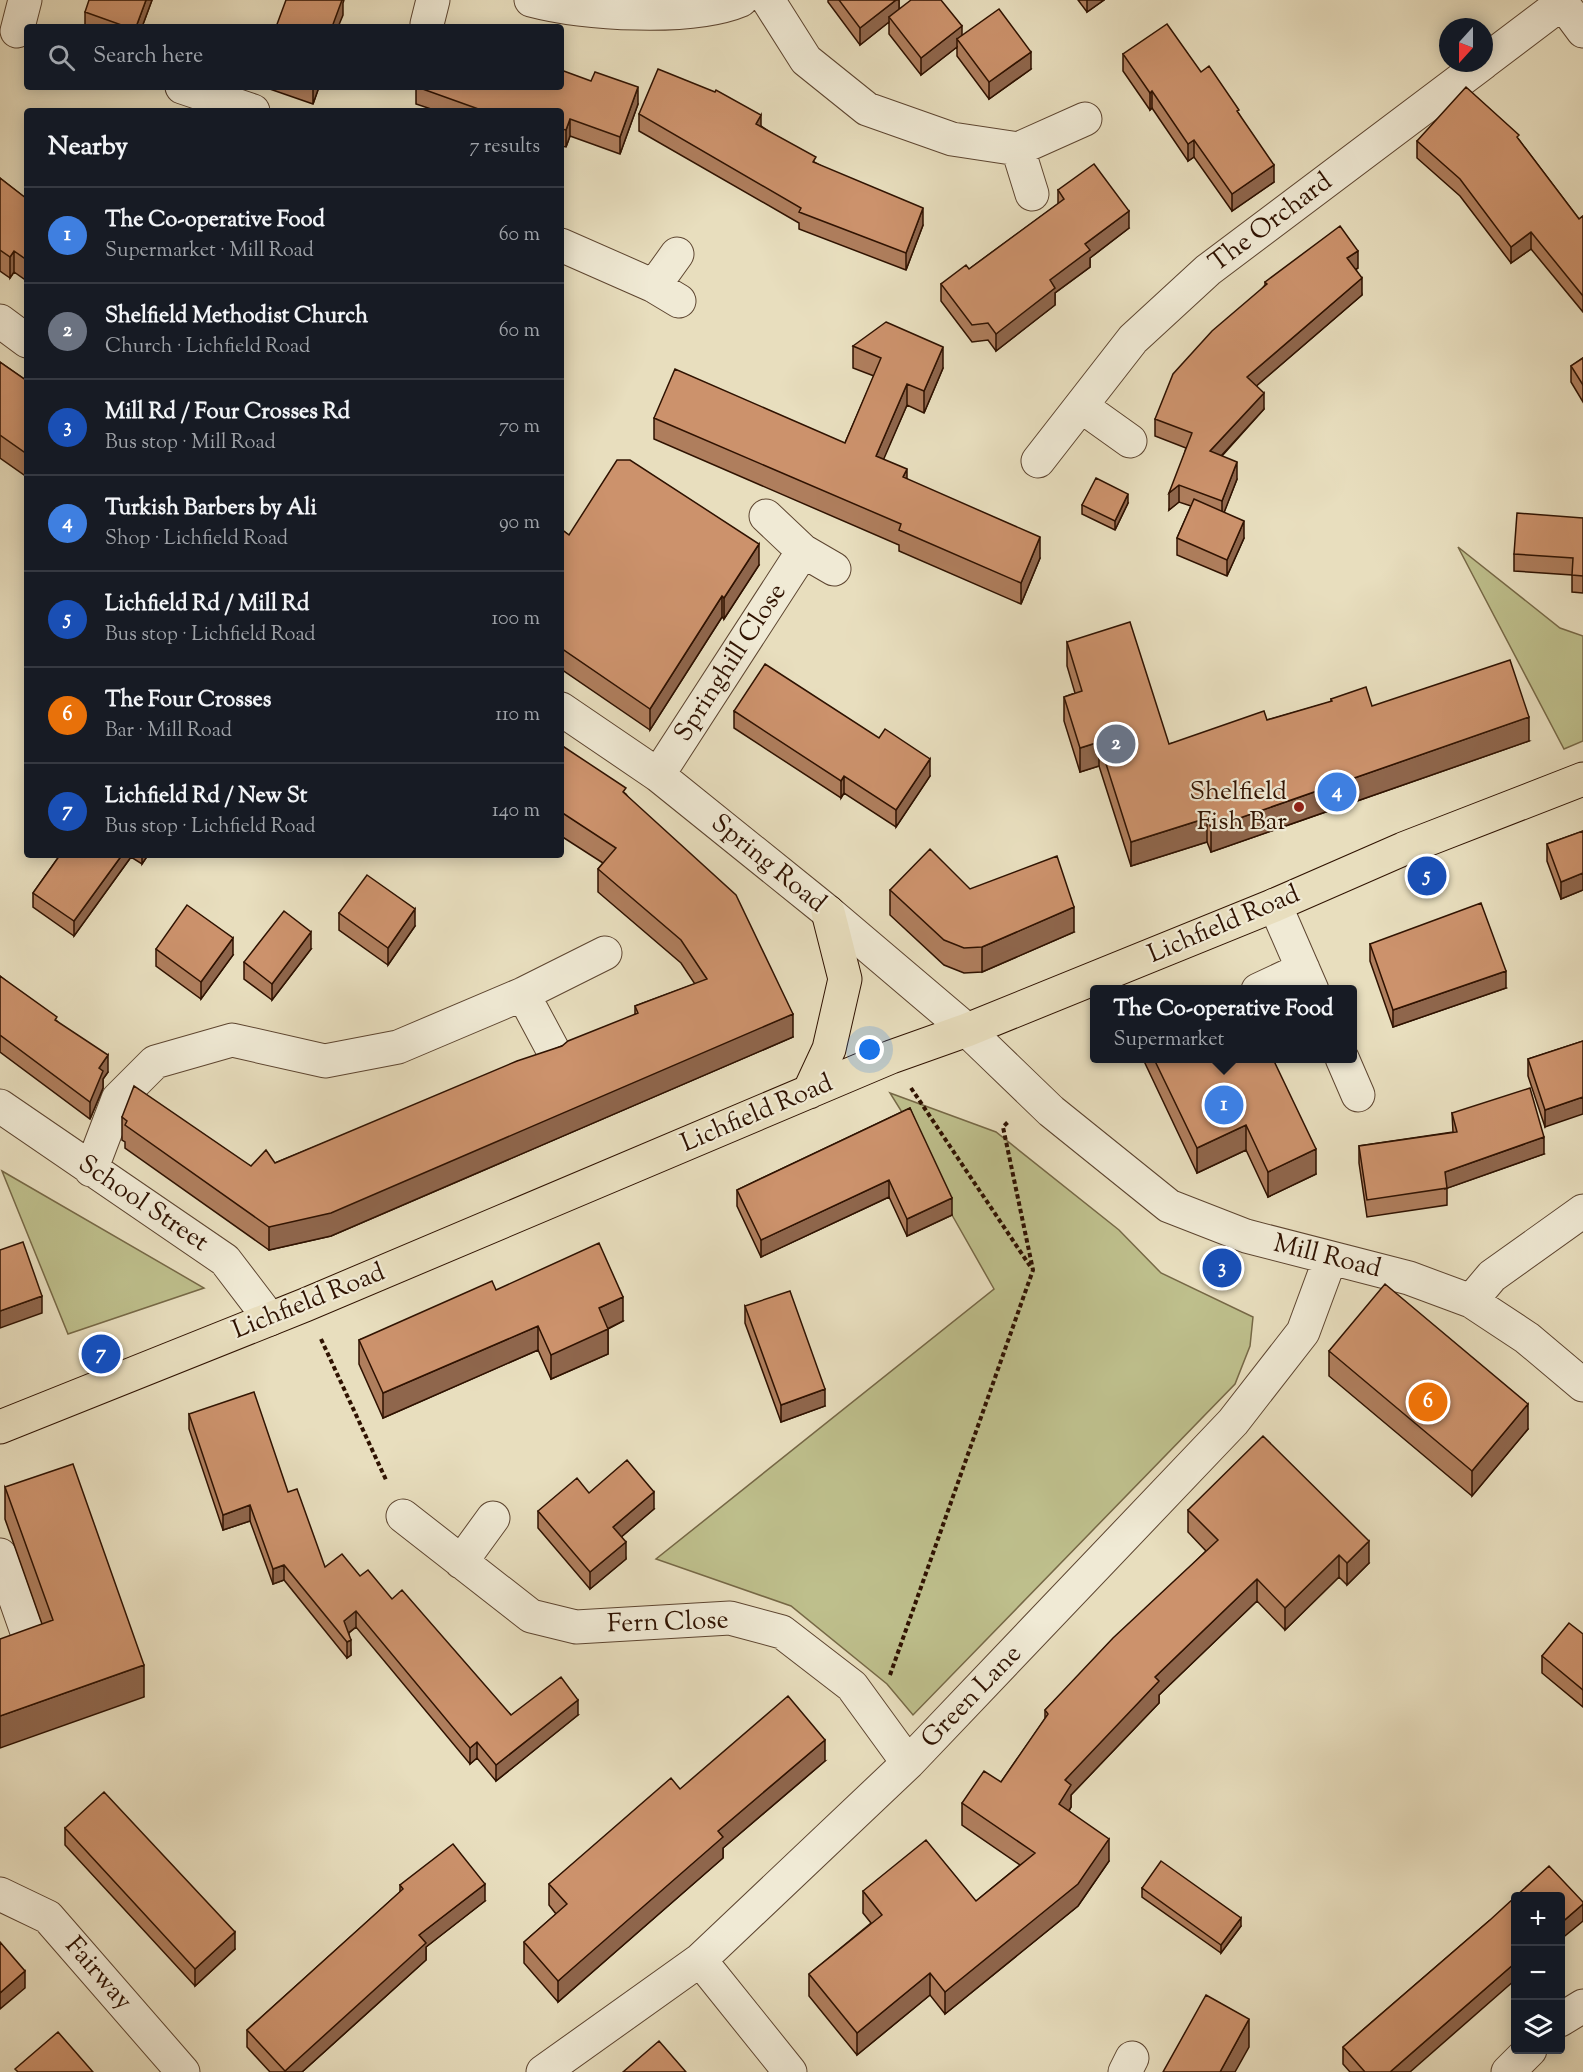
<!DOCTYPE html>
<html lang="en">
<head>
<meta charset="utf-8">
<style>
	:root { --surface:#171b24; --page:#242831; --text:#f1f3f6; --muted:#9ea1a6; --line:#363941; --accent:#1a73e8 }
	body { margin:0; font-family:"Sorts Mill Goudy",serif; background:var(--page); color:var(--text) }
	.controls { position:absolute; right:18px; bottom:18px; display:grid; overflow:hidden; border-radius:6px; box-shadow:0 3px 15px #0003 }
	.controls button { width:54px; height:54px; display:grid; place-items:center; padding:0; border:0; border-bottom:2px solid var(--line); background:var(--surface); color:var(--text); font:30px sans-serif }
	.compass { position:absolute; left:1439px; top:18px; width:54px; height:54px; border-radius:50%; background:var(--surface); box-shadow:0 3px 15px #0003; rotate:201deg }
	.you { position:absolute; left:870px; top:1050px; width:21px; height:21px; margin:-15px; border:4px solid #fff; border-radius:50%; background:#1a73e8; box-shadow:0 0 0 9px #1a73e833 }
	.badge { display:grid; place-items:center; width:39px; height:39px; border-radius:50%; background:var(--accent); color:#fff; font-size:20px; font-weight:700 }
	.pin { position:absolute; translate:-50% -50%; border:3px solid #fff; box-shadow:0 2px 6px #0006 }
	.popup { position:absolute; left:1090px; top:985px; width:267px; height:78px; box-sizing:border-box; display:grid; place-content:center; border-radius:6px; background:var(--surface); filter:drop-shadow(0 2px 4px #0005); font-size:20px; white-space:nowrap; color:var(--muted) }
	.popup b { font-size:22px; color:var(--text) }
	.popup::after { content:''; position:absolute; left:50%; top:100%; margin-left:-12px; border:12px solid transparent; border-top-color:var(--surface) }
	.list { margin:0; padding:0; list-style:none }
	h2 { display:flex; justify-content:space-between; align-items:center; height:78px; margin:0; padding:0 24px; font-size:26px }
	h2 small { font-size:20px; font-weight:400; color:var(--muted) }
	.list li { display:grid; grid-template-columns:39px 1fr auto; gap:18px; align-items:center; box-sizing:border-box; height:96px; padding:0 24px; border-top:2px solid var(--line) }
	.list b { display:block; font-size:22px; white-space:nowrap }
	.list p { margin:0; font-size:20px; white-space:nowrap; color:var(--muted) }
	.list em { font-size:20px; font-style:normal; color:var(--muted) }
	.icon { flex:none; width:33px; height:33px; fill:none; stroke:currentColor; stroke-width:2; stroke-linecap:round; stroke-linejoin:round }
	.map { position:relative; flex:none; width:1583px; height:2072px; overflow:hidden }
	.search { position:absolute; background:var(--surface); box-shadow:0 3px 15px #0003; left:24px; top:24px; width:540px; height:66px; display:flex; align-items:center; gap:15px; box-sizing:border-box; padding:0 21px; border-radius:6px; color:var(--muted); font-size:22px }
	.panel { position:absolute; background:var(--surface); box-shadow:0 3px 15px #0003; left:24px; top:108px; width:540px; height:750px; border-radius:6px }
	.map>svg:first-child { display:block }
</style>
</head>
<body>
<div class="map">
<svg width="1583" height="2072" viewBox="0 0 1583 2072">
	<rect width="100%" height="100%" fill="#e8debe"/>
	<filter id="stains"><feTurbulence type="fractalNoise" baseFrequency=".00333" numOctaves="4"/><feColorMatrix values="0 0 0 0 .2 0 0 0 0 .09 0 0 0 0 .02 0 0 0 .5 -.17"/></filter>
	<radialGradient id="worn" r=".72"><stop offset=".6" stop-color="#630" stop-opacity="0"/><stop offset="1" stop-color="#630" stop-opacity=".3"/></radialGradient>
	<path fill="#bebf8c" stroke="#766846" stroke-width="1.5" d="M1458,547L1560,628L1583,636V741L1564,749Z
		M890,1093L996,1132L1119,1230L1161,1273L1253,1317L1250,1346L1235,1384L913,1715L887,1684L791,1606L656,1559L994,1289L952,1215L910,1125Z
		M2,1171L204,1288L68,1334Z"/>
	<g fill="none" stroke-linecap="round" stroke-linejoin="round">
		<g stroke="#5d4530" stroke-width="35">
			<path id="minor" d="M531,0C584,14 691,21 741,0
				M768,0L806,60L867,109L952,139L1018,149L1085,119
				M1560,0L1583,31
				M427,24L433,0
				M17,31L25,0
				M1484,62L1562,3
				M182,87L253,111
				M1018,149L1032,194
				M561,245L654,286L679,301
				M654,286L677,254
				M0,321L27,341
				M1081,406L1130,441
				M1038,461L1133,339L1208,270L1483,63
				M766,516L803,551L834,569
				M561,709L658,775L828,912L967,1030L1051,1111L1169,1206L1246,1236L1409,1278L1471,1301L1527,1338L1583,1385
				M658,775L803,551
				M1275,905L1312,990
				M1258,990L1303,969
				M523,994L554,1052
				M1342,1058L1358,1095
				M0,1106L225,1260L270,1319
				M91,1170L118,1099L155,1062L232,1040L325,1061L398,1047L523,994L605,953
				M1471,1301L1492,1276L1583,1211
				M403,1516L531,1616L576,1627L730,1618L782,1632L852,1686L908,1763
				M0,1555L26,1629
				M461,1562L493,1518
				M0,1894L48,1917L183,2072
				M700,1960L790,2072
				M1560,2020L1583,2006
				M543,2072L700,1960L908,1763L1233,1422L1303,1332L1330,1259
				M1125,2072L1132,2058
				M1508,2072L1530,2050"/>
		</g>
		<g stroke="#2f1201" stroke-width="35">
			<path id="highway" d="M809,1092L829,1049L845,979L828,912
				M0,1427L305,1305L891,1057L967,1030L1275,905L1403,849L1583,779"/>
		</g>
		<path stroke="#2f1201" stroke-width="4" stroke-dasharray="4.5 3" stroke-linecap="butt" d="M911,1088L1030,1266
			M321,1339L387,1482
			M890,1675L1033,1270L1003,1127L1009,1121"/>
		<use href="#minor" stroke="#f0ead5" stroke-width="33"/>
		<use href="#highway" stroke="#e8debe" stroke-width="33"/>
	</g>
	<path fill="#af7e5d" stroke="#2f1201" stroke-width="1.5" d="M152,0L142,27H85V12Z
		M828,0H899V9L962,36L1031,69L989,99L957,56V47L921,75L889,34V22L860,45L828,2Z
		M1078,0H1104L1087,12Z
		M1123,54L1201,72L1239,114L1274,182L1232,211L1194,157L1188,161L1152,108L1150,110L1123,71Z
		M264,87H319L313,104Z
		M416,87L638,104L620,154L570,136L566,147L561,146V111H437L416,104Z
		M639,114L761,126L816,163L923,225L906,270L799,229V223L639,131Z
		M1519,140L1579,219L1583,216V312L1531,249L1511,263L1460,196L1417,158V141Z
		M0,178L27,199V281L14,272L10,278L0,271Z
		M1058,190L1129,228L1090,258V267L1055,293V305L996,351L988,340L972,342L941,301V284L969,269L1058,204Z
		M1358,268L1356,269L1362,295L1256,386L1264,409L1222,456L1237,479L1224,512L1244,538L1227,576L1177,555V538L1191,506L1179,502L1169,510L1186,448L1155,436V419L1265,285V282Z
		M853,346L943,368L924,413L907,405L883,459L907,479L1040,558L1021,604L899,551V545L654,439V418L845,443L874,376L853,368Z
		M1583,358V402L1571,382V366Z
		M0,362L27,381V477L0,458Z
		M1128,503L1115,530L1082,514V505Z
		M1583,518V593L1572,592V575L1514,571V554Z
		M561,529L569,535L759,565L724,619L722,617L650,730L561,669Z
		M1067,642L1169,744L1267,720L1331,702V699L1372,706L1529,741L1211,852L1207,842L1131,866L1099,766L1080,772L1064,721V697L1075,693L1067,666Z
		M734,711L930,776L896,827L844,793L841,798L734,728Z
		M561,745L626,794L793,1037L331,1236L269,1250L125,1148V1142L122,1140V1117L251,1166L275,1163L562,1046L635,1015V1006L695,984L681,963L598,892V869L603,863L561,836Z
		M1583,831V890L1561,899L1547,861V844Z
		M60,855H148L142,864L131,857L74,936L33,907V893Z
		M970,889L1074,932L982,972L964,973L944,965L890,915V890Z
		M339,913L415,926L388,965L339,930Z
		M1370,944L1506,988L1393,1027L1370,961Z
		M156,949L233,955L201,999L156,966Z
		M311,949L272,1000L244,979V962Z
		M0,976L57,1021L108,1072L103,1079V1088L90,1119L0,1052Z
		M1583,1041L1545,1127L1528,1076V1059Z
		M1143,1059H1273L1316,1174L1268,1197L1246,1150L1197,1173Z
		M910,1108L952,1215L907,1236L889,1197L761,1257L737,1206V1190Z
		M1452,1113L1544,1154L1447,1188V1205L1367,1217L1359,1163V1146L1453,1132Z
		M496,1290L623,1321L608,1329V1354L551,1379L538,1350L383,1418L359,1364V1340Z
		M745,1306L825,1406L781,1422L745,1323Z
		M1329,1351L1528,1429L1472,1496L1329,1376Z
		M189,1414L288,1492L325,1567L360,1576L392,1599L511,1715H578L496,1781L477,1758L470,1764L356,1627L349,1633L351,1655L347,1658L284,1580L273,1584L250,1521L223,1530L189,1429Z
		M5,1487L144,1697L42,1624L5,1519Z
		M589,1493L654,1509L621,1537L626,1559L590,1589L538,1528V1511Z
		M1188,1510L1369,1563L1347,1585L1339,1577L1285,1630L1257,1601L1159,1695V1703L1071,1795V1807L1069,1811L1109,1861L1078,1906L945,2014L930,1995L857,2055L809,1996V1974L871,1923L863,1913V1891L976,1901L1020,1865L962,1825V1803L1001,1782L1045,1719V1710L1206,1551L1188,1532Z
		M1583,1634V1707L1542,1673V1656Z
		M825,1761L723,1848V1858L558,2002L524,1963V1942L556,1914L549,1905V1884L680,1789Z
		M65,1828L235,1949L195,1986L65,1845Z
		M400,1885L485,1901L426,1947V1960L302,2072H270L247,2047V2030L400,1892Z
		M1142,1888L1241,1926L1221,1953L1142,1897Z
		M1490,1920L1410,2072H1350L1343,2064V2047Z"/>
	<path fill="#8f664c" stroke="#2f1201" stroke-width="1.5" d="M146,0H152L142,27H136Z
		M338,0H344L343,3V15L338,27H332Z
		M896,0H899V15L889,17V22L860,45V28Z
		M1087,0H1104L1087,12Z
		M962,26V43L957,39V47L921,75V58Z
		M1031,52V69L989,99V82Z
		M313,87H319L313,104Z
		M638,87V104L620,154V137Z
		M1152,91V108L1150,110V93Z
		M761,115V132L756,124Z
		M570,119V136L566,147V130Z
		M1194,140V157L1188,161V144Z
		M1274,165V182L1232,211V194Z
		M923,208V225L906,270V253Z
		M1129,211V228L1090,258V267L1055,293V305L996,351V334L1085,244Z
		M1531,232V249L1511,263V247Z
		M14,251V272L10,278V257Z
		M1358,251V268L1347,275V258Z
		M1362,278V295L1247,394V377Z
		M943,347V368L924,413V391Z
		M907,384V405L876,477V456Z
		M1264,393V409L1210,468V451Z
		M1237,462V479L1222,518V501Z
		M907,469V491L903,477Z
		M1179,485V502L1169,510V493Z
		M1128,494V503L1115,530V521Z
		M1244,521V538L1227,576V560Z
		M1040,537V558L1021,604V583Z
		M759,544V565L724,619V598Z
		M722,596V617L650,730V709Z
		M1529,717V741L1211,852V828Z
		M1099,742V766L1080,772V748Z
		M930,759V776L896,827V810Z
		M844,776V793L841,798V781Z
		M1207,818V842L1131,866V842Z
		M122,855H131V857L74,936V921Z
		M142,855H148L142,864Z
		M1583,873V890L1561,899V882Z
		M1074,907V932L982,972V947Z
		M415,909V926L388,965V948Z
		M311,932V949L272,1000V984Z
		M233,938V955L201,999V982Z
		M1506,971V988L1393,1027V1010Z
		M793,1014V1037L331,1236L269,1250V1227Z
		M108,1055V1072L103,1079V1088L90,1119V1102L99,1068Z
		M1583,1097V1114L1545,1127V1110Z
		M1246,1125V1150L1197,1173V1148Z
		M1544,1137V1154L1445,1189V1172Z
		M1316,1149V1174L1268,1197V1172Z
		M889,1180V1197L761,1257V1240Z
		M952,1198V1215L907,1236V1219Z
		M42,1296V1313L0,1328V1311Z
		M623,1297V1321L605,1330L608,1329V1354L551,1379V1355L599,1308Z
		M538,1326V1350L383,1418V1393Z
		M825,1389V1406L781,1422V1405Z
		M1528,1404V1429L1472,1496V1471Z
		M654,1492V1509L613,1544V1527Z
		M250,1505V1521L223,1530V1515Z
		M1369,1541V1563L1347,1585V1563Z
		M626,1542V1559L590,1589V1572Z
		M1339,1555V1577L1285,1630V1608Z
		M284,1565V1580L273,1584V1569Z
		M1257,1579V1601L1159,1695V1703L1071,1795V1807L1059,1826V1804L1065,1780L1155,1677Z
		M356,1611V1627L344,1636V1621Z
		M351,1640V1655L347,1658V1642Z
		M144,1665V1697L0,1748V1716Z
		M578,1700V1715L496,1781V1765Z
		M825,1740V1761L723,1848V1858L558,2002V1981L718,1831Z
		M477,1742V1758L470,1764V1748Z
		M1109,1839V1861L1078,1906L945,2014V1992Z
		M485,1884V1901L426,1947V1960L302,2072H285V2071L419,1935Z
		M1583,1904V1921L1560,1940V1924Z
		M1241,1918V1926L1221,1953V1945Z
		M235,1932V1949L195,1986V1969Z
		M1515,1963V1980L1410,2072H1390Z
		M25,1971V1988L0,2009V1993Z
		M930,1973V1995L857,2055V2033Z
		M1249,2019V2047L1235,2072H1220Z"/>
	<path fill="#cc926c" stroke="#2f1201" stroke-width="1.5" d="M89,0H146L136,27H127L85,12Z
		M286,0H342L332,27H276Z
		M839,0H896L860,28Z
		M911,0H941L962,26L921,58L889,17Z
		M999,9L1031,52L989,82L957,39Z
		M1167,24L1201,72L1209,66L1239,110L1237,111L1274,165L1232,194L1194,140L1188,144L1152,91L1150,93L1123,54Z
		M658,69L715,92L716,90L761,115L756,124L816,157L813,162L923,208L906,253L799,212L801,208L639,114Z
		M561,70L591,81L595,72L638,87L620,137L570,119L566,130L561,129V111H484L417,87H561Z
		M1466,87L1519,135L1517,137L1579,219L1583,216V296L1531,232L1511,247L1460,179L1417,141Z
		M1094,164L1129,211L1085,244L1090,250L1050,280L1055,288L996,334L988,323L972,325L941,284L966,265L969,269L1064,199L1058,190Z
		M0,178L27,199V260L14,251L10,257L0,250Z
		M1340,226L1358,251L1347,258L1362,278L1247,377L1264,393L1210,451L1237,462L1222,501L1179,485L1169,493L1192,433L1155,419L1173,374L1212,331L1267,284L1265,282Z
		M886,322L943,347L924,391L907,384L876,456L907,469L903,477L1040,537L1021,583L899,530L901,524L654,418L675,369L845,443L881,358L853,346Z
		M1583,358V385L1571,366Z
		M0,362L27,381V454L0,435Z
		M617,460H630L759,544L724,598L722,596L650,709L561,648V645L563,643L561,641V529L569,535Z
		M1096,478L1128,494L1115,521L1082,505Z
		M1194,499L1244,521L1227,560L1177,538Z
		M1517,513L1583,518V576L1572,575L1573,558L1514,554Z
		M1130,622L1169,744L1264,711L1267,720L1332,701L1331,699L1366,687L1372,706L1510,660L1529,717L1211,828L1207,818L1131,842L1099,742L1080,748L1064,697L1082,691L1067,642Z
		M765,664L879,738L885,729L930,759L896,810L844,776L841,781L734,711Z
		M561,745L626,788L623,792L736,895L793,1014L331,1213L269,1227L125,1125L127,1121L122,1117L134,1086L251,1166L266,1150L275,1163L517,1061L562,1046L568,1041L638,1013L635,1006L707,979L681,940L598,869L616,848L561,812Z
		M1583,831V873L1561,882L1547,844Z
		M930,849L970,889L1057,856L1074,907L982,947L964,948L944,940L890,890Z
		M60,855H122L74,921L33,893Z
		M367,875L415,909L388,948L339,913Z
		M1481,903L1506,971L1393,1010L1370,944Z
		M187,905L233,938L201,982L156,949Z
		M284,911L311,932L272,984L244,962Z
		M0,976L57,1017L55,1020L108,1055L99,1068L103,1071L90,1102L0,1035Z
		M1583,1041V1097L1545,1110L1528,1059Z
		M1154,1059H1273L1316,1149L1268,1172L1246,1125L1197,1148Z
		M1530,1088L1544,1137L1445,1172L1447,1188L1367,1200L1359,1146L1457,1132L1452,1113Z
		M910,1108L952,1198L907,1219L889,1180L761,1240L737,1190Z
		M23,1242L42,1296L0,1311V1250Z
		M599,1243L623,1297L599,1308L608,1329L551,1355L538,1326L383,1393L359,1340L492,1281L496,1290Z
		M1385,1284L1528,1404L1472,1471L1329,1351Z
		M790,1291L825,1389L781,1405L745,1306Z
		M254,1392L288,1492L297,1489L325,1567L342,1554L360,1576L368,1570L392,1599L402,1590L511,1715L561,1677L578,1700L496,1765L477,1742L470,1748L356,1611L344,1621L351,1640L347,1642L284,1565L273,1569L250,1505L223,1515L189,1414Z
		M1263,1436L1369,1541L1347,1563L1339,1555L1285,1608L1257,1579L1155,1677L1159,1681L1065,1780L1071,1785L1059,1804L1109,1839L1078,1884L945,1992L930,1973L857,2033L809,1974L882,1915L863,1891L926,1840L976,1901L1035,1853L962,1803L984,1771L1001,1782L1048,1714L1045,1710L1113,1638L1218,1540L1188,1510Z
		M627,1460L654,1492L613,1527L626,1542L590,1572L538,1511L577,1478L589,1493Z
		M73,1464L144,1665L0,1716V1639L53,1620L5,1487Z
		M1569,1623L1583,1634V1690L1542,1656Z
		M788,1696L825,1740L718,1831L723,1837L558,1981L524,1942L567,1904L549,1884L671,1778L680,1789Z
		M104,1792L235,1932L195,1969L65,1828Z
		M453,1844L485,1884L419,1935L426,1943L285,2071L247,2030L403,1889L400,1885Z
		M1161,1861L1241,1918L1221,1945L1142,1888Z
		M1549,1866L1583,1902V1904L1560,1924V1896H1515V1963L1390,2072H1365L1343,2047L1490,1920Z
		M0,1942L25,1971L0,1993Z
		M1206,1995L1249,2019L1220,2072H1163Z
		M58,2032L93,2072H18L15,2069Z
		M659,2041L686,2072H623Z"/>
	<circle fill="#8f2418" stroke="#f0ead5" stroke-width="2" cx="1299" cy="807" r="6"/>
	<g text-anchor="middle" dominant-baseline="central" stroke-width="4.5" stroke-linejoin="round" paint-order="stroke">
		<g font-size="26" fill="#2f1201" stroke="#f0ead5">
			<text transform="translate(1271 223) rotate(-37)">The Orchard</text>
			<text transform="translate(731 663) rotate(-57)">Springhill Close</text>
			<text transform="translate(768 864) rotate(39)">Spring Road</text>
			<text transform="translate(1224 925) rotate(-23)">Lichfield Road</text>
			<text transform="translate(757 1114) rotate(-23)">Lichfield Road</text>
			<text transform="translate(143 1204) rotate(34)">School Street</text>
			<text transform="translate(1327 1257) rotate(14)">Mill Road</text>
			<text transform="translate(309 1302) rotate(-22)">Lichfield Road</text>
			<text transform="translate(668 1623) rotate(-2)">Fern Close</text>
			<text transform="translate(972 1697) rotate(-46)">Green Lane</text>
			<text transform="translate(98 1974) rotate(49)">Fairway</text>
		</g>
		<g font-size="26" fill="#2f1201" stroke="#f0ead5" text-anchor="end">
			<text x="1287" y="792">Shelfield<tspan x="1287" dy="30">Fish Bar</tspan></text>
		</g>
	</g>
	<rect width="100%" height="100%" filter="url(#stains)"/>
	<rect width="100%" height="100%" fill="url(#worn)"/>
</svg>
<div class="controls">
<button>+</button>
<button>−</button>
<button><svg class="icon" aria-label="layers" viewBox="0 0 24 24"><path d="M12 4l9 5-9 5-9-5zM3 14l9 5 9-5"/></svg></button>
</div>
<svg class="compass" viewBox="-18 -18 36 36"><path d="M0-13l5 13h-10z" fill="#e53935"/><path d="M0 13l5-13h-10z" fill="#9ea1a6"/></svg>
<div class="you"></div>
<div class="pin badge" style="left:1224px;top:1105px;background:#3f7fe0">1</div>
<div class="popup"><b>The Co-operative Food</b>Supermarket</div>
<div class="pin badge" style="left:1116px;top:744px;background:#6b7280">2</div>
<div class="pin badge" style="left:1222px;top:1268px;background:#1a4fb4">3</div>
<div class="pin badge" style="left:1337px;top:792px;background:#3f7fe0">4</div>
<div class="pin badge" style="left:1427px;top:876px;background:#1a4fb4">5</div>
<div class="pin badge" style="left:1428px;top:1402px;background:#e8710a">6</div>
<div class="pin badge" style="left:101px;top:1354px;background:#1a4fb4">7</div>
<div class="search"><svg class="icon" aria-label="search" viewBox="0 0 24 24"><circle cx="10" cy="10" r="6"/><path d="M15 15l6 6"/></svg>Search here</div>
<section class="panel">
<h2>Nearby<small>7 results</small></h2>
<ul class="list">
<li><span class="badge" style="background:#3f7fe0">1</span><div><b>The Co-operative Food</b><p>Supermarket · Mill Road</p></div><em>60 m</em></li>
<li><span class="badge" style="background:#6b7280">2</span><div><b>Shelfield Methodist Church</b><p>Church · Lichfield Road</p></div><em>60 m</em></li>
<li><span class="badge" style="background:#1a4fb4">3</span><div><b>Mill Rd / Four Crosses Rd</b><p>Bus stop · Mill Road</p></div><em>70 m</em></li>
<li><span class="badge" style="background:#3f7fe0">4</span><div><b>Turkish Barbers by Ali</b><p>Shop · Lichfield Road</p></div><em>90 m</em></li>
<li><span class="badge" style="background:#1a4fb4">5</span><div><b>Lichfield Rd / Mill Rd</b><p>Bus stop · Lichfield Road</p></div><em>100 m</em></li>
<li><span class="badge" style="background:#e8710a">6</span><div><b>The Four Crosses</b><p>Bar · Mill Road</p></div><em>110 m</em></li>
<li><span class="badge" style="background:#1a4fb4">7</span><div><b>Lichfield Rd / New St</b><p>Bus stop · Lichfield Road</p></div><em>140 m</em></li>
</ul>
</section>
</div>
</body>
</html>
